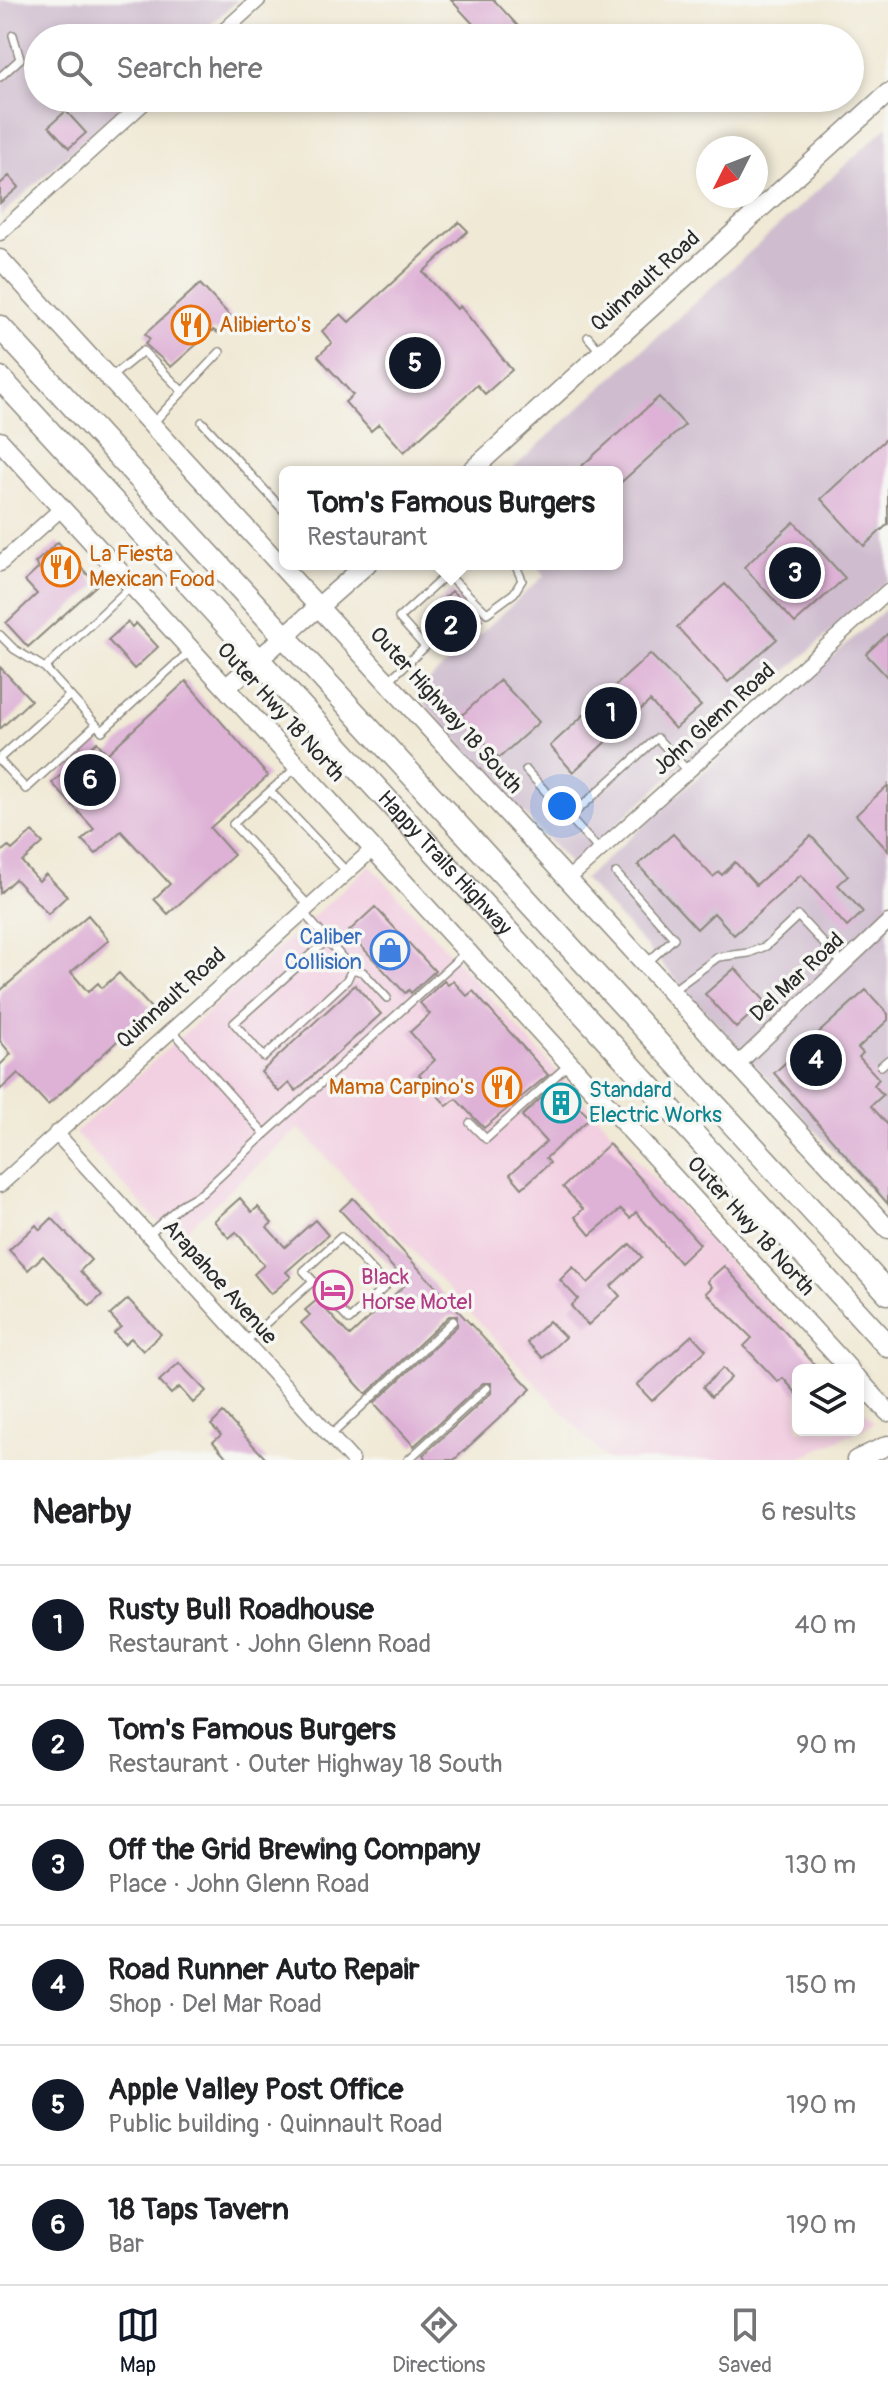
<!DOCTYPE html>
<html lang="en">
<head>
<meta charset="utf-8">
<style>
	:root { --surface:#fff; --page:#f2f2f2; --text:#202124; --muted:#757577; --line:#e0e0e0; --accent:#111827 }
	body { margin:0; font-family:Pangolin,sans-serif; background:var(--page); color:var(--text) }
	.controls { position:absolute; right:24px; bottom:24px; display:grid; overflow:hidden; border-radius:12px; box-shadow:0 4px 12px #0003 }
	.controls button { width:72px; height:72px; display:grid; place-items:center; padding:0; border:0; border-bottom:2px solid var(--line); background:var(--surface); color:var(--text); font:40px sans-serif }
	.compass { position:absolute; left:696px; top:136px; width:72px; height:72px; border-radius:50%; background:var(--surface); box-shadow:0 4px 12px #0003; rotate:228deg }
	.you { position:absolute; left:562px; top:806px; width:28px; height:28px; margin:-20px; border:6px solid #fff; border-radius:50%; background:#1a73e8; box-shadow:0 0 0 12px #1a73e833 }
	.badge { display:grid; place-items:center; width:52px; height:52px; border-radius:50%; background:var(--accent); color:#fff; font-size:26px; font-weight:700 }
	.pin { position:absolute; translate:-50% -50%; border:4px solid #fff; box-shadow:0 2px 8px #0006 }
	.popup { position:absolute; left:279px; top:466px; width:344px; height:104px; box-sizing:border-box; display:grid; place-content:center; border-radius:12px; background:var(--surface); filter:drop-shadow(0 2px 6px #0005); font-size:26px; white-space:nowrap; color:var(--muted) }
	.popup b { font-size:30px; color:var(--text) }
	.popup::after { content:''; position:absolute; left:50%; top:100%; margin-left:-16px; border:16px solid transparent; border-top-color:var(--surface) }
	.list { margin:0; padding:0; list-style:none }
	h2 { display:flex; justify-content:space-between; align-items:center; height:104px; margin:0; padding:0 32px; font-size:34px }
	h2 small { font-size:26px; font-weight:400; color:var(--muted) }
	.list li { display:grid; grid-template-columns:52px 1fr auto; gap:24px; align-items:center; box-sizing:border-box; height:120px; padding:0 32px; border-top:2px solid var(--line) }
	.list b { display:block; font-size:30px; white-space:nowrap }
	.list p { margin:0; font-size:26px; white-space:nowrap; color:var(--muted) }
	.list em { font-size:26px; font-style:normal; color:var(--muted) }
	.icon { flex:none; width:44px; height:44px; fill:none; stroke:currentColor; stroke-width:2; stroke-linecap:round; stroke-linejoin:round }
	.map { position:relative; flex:none; width:888px; height:1460px; overflow:hidden }
	.search { position:absolute; background:var(--surface); box-shadow:0 4px 12px #0003; left:24px; right:24px; top:24px; height:88px; display:flex; align-items:center; gap:20px; box-sizing:border-box; padding:0 28px; border-radius:44px; color:var(--muted); font-size:30px }
	.sheet { height:824px; background:var(--surface) }
	nav { display:flex; justify-content:space-around; align-items:center; box-sizing:border-box; height:112px; border-top:2px solid var(--line); background:var(--surface); font-size:22px; color:var(--muted) }
	nav a { display:grid; justify-items:center; gap:4px }
	nav .on { color:var(--accent) }
	.map>svg:first-child { display:block }
</style>
</head>
<body>
<div class="map">
<svg width="888" height="1460" viewBox="0 0 888 1460">
	<rect width="100%" height="100%" fill="#f6f6f2"/>
	<filter id="ink" filterUnits="userSpaceOnUse"><feTurbulence type="fractalNoise" baseFrequency=".0125" numOctaves="2"/><feDisplacementMap in="SourceGraphic" scale="16" xChannelSelector="R" yChannelSelector="G"/><feConvolveMatrix kernelMatrix="1 2 1 2 8 2 1 2 1" color-interpolation-filters="sRGB"/></filter>
	<filter id="wash" filterUnits="userSpaceOnUse"><feTurbulence type="fractalNoise" baseFrequency=".006" numOctaves="4" result="noise"/><feDisplacementMap in="SourceGraphic" scale="32" xChannelSelector="R" yChannelSelector="G"/><feGaussianBlur stdDeviation="1.8" result="paint"/><feColorMatrix in="noise" values="0 0 0 0 0 0 0 0 0 0 0 0 0 0 0 0 0 1.4 0 .05"/><feComposite in="paint" operator="in"/></filter>
	<g filter="url(#wash)">
		<rect width="100%" height="100%" fill="#f0e9d5"/>
		<path fill="#f2cfe1" d="M370,865L827,1370H798V1430H858V1404L874,1423L796,1460H607L299,1128L175,1240L75,1133Z"/>
		<path fill="#cfbdcf" d="M0,0H238L196,38H38V98H130L0,216Z
			M888,126V580L571,865L415,693L545,575L536,564H617V472H509Z
			M888,607V1210L584,879Z"/>
		<g id="blocks">
			<path fill="#deb1d6" d="M451,0H494L529,38H486Z
				M66,111L86,133L69,148L49,126Z
				M9,176L19,187L0,203V184Z
				M459,222L468,231L423,272L457,309L460,306L512,370L485,394L477,385L404,452L379,424L371,431L345,402L353,395L318,356L332,343L322,331L341,314L349,322Z
				M200,284L233,319L218,333L213,330L171,367L145,344L150,339L145,334Z
				M659,397L685,425L617,486V472H575Z
				M888,437V524L864,546L821,499Z
				M794,522L845,578L795,623L744,567Z
				M58,542L97,585L28,647L6,623L37,594L25,581L39,568L35,563Z
				M725,584L777,639L728,682L677,627Z
				M452,591L482,620L445,654L427,633L430,630L424,622V616Z
				M128,622L132,627L136,623L158,647L134,669L108,640Z
				M888,633V678L866,654Z
				M650,654L701,706L675,729L650,701L573,772L550,746Z
				M0,667L31,700L0,729Z
				M500,680L539,722L499,758L461,716Z
				M186,681L268,776L210,828L234,855L168,914L154,899L170,884L121,831L96,854L82,840L94,829L52,783L97,742L107,754Z
				M888,785V851L856,815Z
				M32,832L43,843L22,862L39,881L46,874L67,896L48,914L15,879L0,893V853L8,846L12,850Z
				M673,834L713,877L719,872L722,875L735,862L756,885L811,836L848,876L838,885L863,912L847,927L801,875L734,935L714,913L697,929L638,865Z
				M375,907L435,971L411,993L409,990L405,993L348,932Z
				M88,915L109,940L71,972L88,992L98,983L102,988L119,973L152,1009L48,1105L18,1073L0,1090V1065L11,1054L0,1041V991Z
				M735,968L765,1001L736,1028L705,994Z
				M444,981L448,985L453,981L467,996L473,991L548,1075L484,1128L456,1099L447,1106L419,1075L435,1060L410,1032L430,1014L420,1003Z
				M355,985L381,1014L296,1091L289,1083L279,1092L261,1072Z
				M866,990L888,1014V1020L858,1048L863,1053L859,1057L879,1079L874,1085L883,1095L871,1106L888,1125V1204L774,1073Z
				M556,1084L590,1118L546,1158L550,1163L522,1188L510,1174L546,1142L522,1116Z
				M609,1144L700,1244L680,1263L636,1212L630,1218L621,1209L590,1235L575,1217L583,1209L563,1187Z
				M240,1198L252,1212L258,1207L272,1223L267,1227L285,1247L315,1220L328,1235L286,1272L291,1277L271,1294L254,1274L264,1265L236,1232L229,1238L214,1221Z
				M353,1198L531,1389L454,1460H427L423,1455L491,1393V1383H483L414,1446L374,1403L457,1326V1316H449L366,1394L301,1323L310,1315L305,1310L317,1300L350,1336L407,1283L340,1210Z
				M52,1218L91,1260L80,1271L102,1295L90,1306L43,1256L28,1270L9,1250L36,1225L40,1230Z
				M630,1244L642,1257L611,1286L620,1296L588,1325L571,1306L578,1299L560,1280L573,1267L588,1283Z
				M724,1266L820,1370H798V1395L783,1378L778,1382L744,1346L752,1338L706,1293L712,1287L707,1281Z
				M128,1299L161,1334L143,1351L131,1338L124,1344L114,1333L121,1327L110,1315Z
				M549,1321L565,1337L543,1358L527,1342Z
				M692,1335L706,1350L652,1401L637,1385Z
				M179,1363L206,1391L193,1403L179,1387L171,1394L159,1381Z
				M723,1368L731,1378L711,1397L703,1387Z
				M223,1413L267,1460H229L213,1442L221,1435L211,1425Z"/>
		</g>
	</g>
	<g filter="url(#ink)">
		<use href="#blocks" fill-opacity="0" stroke="#8e8a80" stroke-width="2"/>
		<g fill="none" stroke-linecap="round" stroke-linejoin="round">
			<g stroke="#8e8a80" stroke-width="10">
				<path id="service" d="M0,77L20,59L13,35
					M588,337L600,351
					M111,377L143,351L181,390
					M202,422L285,512
					M153,423L220,352
					M447,574L487,613L514,593L522,580L515,564
					M131,586L45,668L102,731L190,651
					M0,635L14,649L45,668
					M388,681L425,647L399,618L458,564
					M0,758L69,696
					M0,761L26,789L96,725
					M297,767L233,824L309,906
					M526,770L600,851
					M270,791L347,872
					M569,818L657,738L688,771
					M616,873L674,938L647,963
					M303,912L352,969L363,972L387,998
					M327,940L234,1023L264,1057L347,980L352,969
					M672,991L718,957L749,953L766,946L798,916L843,964
					M172,1030L265,1134L466,952
					M881,1066L888,1060
					M470,1123L486,1139L568,1065
					M148,1235L182,1204L202,1193L265,1134
					M341,1237L386,1286L349,1320L304,1271Z
					M246,1341L313,1281
					M330,1436L453,1321
					M408,1460L487,1388"/>
			</g>
			<g stroke="#8e8a80" stroke-width="17">
				<path id="minor" d="M216,38L258,0
					M0,233L149,98
					M0,564L62,508
					M568,879L888,591
					M737,1065L888,922
					M56,1133L352,1460
					M0,1185L374,848"/>
			</g>
			<g stroke="#8e8a80" stroke-width="21">
				<path id="tertiary" d="M0,259L888,1229
					M0,441L850,1370
					M470,472L888,93
					M227,687L367,564
					M858,1379L888,1412
					M856,1460L888,1445"/>
			</g>
			<g stroke="#8e8a80" stroke-width="25">
				<g id="primary">
					<path d="M0,327L888,1293"/>
					<path id="s1" d="M0,378L888,1346"/>
				</g>
			</g>
			<use href="#service" stroke="#fff" stroke-width="7"/>
			<use href="#minor" stroke="#fff" stroke-width="14"/>
			<use href="#tertiary" stroke="#fff" stroke-width="18"/>
			<use href="#primary" stroke="#fff" stroke-width="22"/>
		</g>
	</g>
	<defs>
		<g id="restaurant-ring" transform="scale(2)"><circle r="9.5" fill="#f6f6f2" stroke="#e8710a" stroke-width="1.5"/><path d="M-5-6h1v4h1v-4h1v4h1v-4h1v5L-1.5 .5V6h-2V.5L-5-1ZM5-6V6H3V1.5H1.5Q1.5-4 5-6Z" fill="#e8710a"/></g>
		<g id="shop-ring" transform="scale(2)"><circle r="9.5" fill="#f6f6f2" stroke="#3f7fe0" stroke-width="1.5"/><path d="M-5-2.5h2.3a2.7 3.5 0 0 1 5.4 0H5L5.5 6h-11ZM-1.5-2.5h3a1.5 2.3 0 0 0-3 0Z" fill="#3f7fe0"/></g>
		<g id="building-ring" transform="scale(2)"><circle r="9.5" fill="#f6f6f2" stroke="#0f9aa8" stroke-width="1.5"/><path d="M-4-6H4V6H1V3H-1V6H-4ZM-2.5-4.3h1.7v1.8h-1.7ZM.8-4.3h1.7v1.8H.8ZM-2.5-1h1.7V.8h-1.7ZM.8-1h1.7V.8H.8Z" fill="#0f9aa8"/></g>
		<g id="hotel-ring" transform="scale(2)"><circle r="9.5" fill="#f6f6f2" stroke="#d1479c" stroke-width="1.5"/><path d="M-6-4.5h1.5V1H6V5H4.5V3h-9V5H-6ZM-4 0a1.8 1.8 0 1 1 3.6 0ZM.5 0V-2.5h3Q6-2.5 6 0Z" fill="#d1479c"/></g>
	</defs>
	<g fill-rule="evenodd">
		<use href="#restaurant-ring" x="191" y="325"/>
		<use href="#restaurant-ring" x="61" y="567"/>
		<use href="#shop-ring" x="390" y="950"/>
		<use href="#restaurant-ring" x="502" y="1087"/>
		<use href="#building-ring" x="561" y="1103"/>
		<use href="#hotel-ring" x="333" y="1290"/>
	</g>
	<g text-anchor="middle" dominant-baseline="central" stroke-width="7" stroke-linejoin="round" paint-order="stroke">
		<g font-size="22" fill="#2b2b2b" stroke="#f6f6f2">
			<text transform="translate(645 281) rotate(-42)">Quinnault Road</text>
			<text transform="translate(446 710) rotate(48)">Outer Highway 18 South</text>
			<text transform="translate(281 712) rotate(48)">Outer Hwy 18 North</text>
			<text transform="translate(714 719) rotate(-42)">John Glenn Road</text>
			<text stroke="none"><textPath href="#s1" startOffset="658">Happy Trails Highway</textPath></text>
			<text transform="translate(797 977) rotate(-43)">Del Mar Road</text>
			<text transform="translate(171 998) rotate(-42)">Quinnault Road</text>
			<text transform="translate(751 1226) rotate(48)">Outer Hwy 18 North</text>
			<text transform="translate(220 1282) rotate(48)">Arapahoe Avenue</text>
		</g>
		<g font-size="22" fill="#c56008" stroke="#f6f6f2" text-anchor="start">
			<text x="219" y="325">Alibierto's</text>
			<text x="89" y="554">La Fiesta<tspan x="89" dy="25">Mexican Food</tspan></text>
			<text x="474" y="1087" text-anchor="end">Mama Carpino's</text>
		</g>
		<g font-size="22" fill="#366cbe" stroke="#f6f6f2" text-anchor="end">
			<text x="362" y="937">Caliber<tspan x="362" dy="25">Collision</tspan></text>
		</g>
		<g font-size="22" fill="#0d838f" stroke="#f6f6f2" text-anchor="start">
			<text x="589" y="1090">Standard<tspan x="589" dy="25">Electric Works</tspan></text>
		</g>
		<g font-size="22" fill="#b23c85" stroke="#f6f6f2" text-anchor="start">
			<text x="361" y="1277">Black<tspan x="361" dy="25">Horse Motel</tspan></text>
		</g>
	</g>
</svg>
<div class="controls">
<button><svg class="icon" aria-label="layers" viewBox="0 0 24 24"><path d="M12 4l9 5-9 5-9-5zM3 14l9 5 9-5"/></svg></button>
</div>
<svg class="compass" viewBox="-18 -18 36 36"><path d="M0-13l5 13h-10z" fill="#e53935"/><path d="M0 13l5-13h-10z" fill="#757577"/></svg>
<div class="you"></div>
<div class="pin badge" style="left:611px;top:713px">1</div>
<div class="pin badge" style="left:451px;top:626px">2</div>
<div class="popup"><b>Tom's Famous Burgers</b>Restaurant</div>
<div class="pin badge" style="left:795px;top:573px">3</div>
<div class="pin badge" style="left:816px;top:1060px">4</div>
<div class="pin badge" style="left:415px;top:363px">5</div>
<div class="pin badge" style="left:90px;top:780px">6</div>
<div class="search"><svg class="icon" aria-label="search" viewBox="0 0 24 24"><circle cx="10" cy="10" r="6"/><path d="M15 15l6 6"/></svg>Search here</div>
</div>
<section class="sheet">
<h2>Nearby<small>6 results</small></h2>
<ul class="list">
<li><span class="badge">1</span><div><b>Rusty Bull Roadhouse</b><p>Restaurant · John Glenn Road</p></div><em>40 m</em></li>
<li><span class="badge">2</span><div><b>Tom's Famous Burgers</b><p>Restaurant · Outer Highway 18 South</p></div><em>90 m</em></li>
<li><span class="badge">3</span><div><b>Off the Grid Brewing Company</b><p>Place · John Glenn Road</p></div><em>130 m</em></li>
<li><span class="badge">4</span><div><b>Road Runner Auto Repair</b><p>Shop · Del Mar Road</p></div><em>150 m</em></li>
<li><span class="badge">5</span><div><b>Apple Valley Post Office</b><p>Public building · Quinnault Road</p></div><em>190 m</em></li>
<li><span class="badge">6</span><div><b>18 Taps Tavern</b><p>Bar</p></div><em>190 m</em></li>
</ul>
</section>
<nav>
<a class="on"><svg class="icon" aria-label="map" viewBox="0 0 24 24"><path d="M3 6l6-2 6 2 6-2v14l-6 2-6-2-6 2zM9 4v14M15 6v14"/></svg>Map</a>
<a><svg class="icon" aria-label="directions" viewBox="0 0 24 24"><path d="M12 3l9 9-9 9-9-9zM9 14v-3h6M13 9l2 2-2 2"/></svg>Directions</a>
<a><svg class="icon" aria-label="saved" viewBox="0 0 24 24"><path d="M7 4h10v16l-5-4-5 4z"/></svg>Saved</a>
</nav>
</body>
</html>
